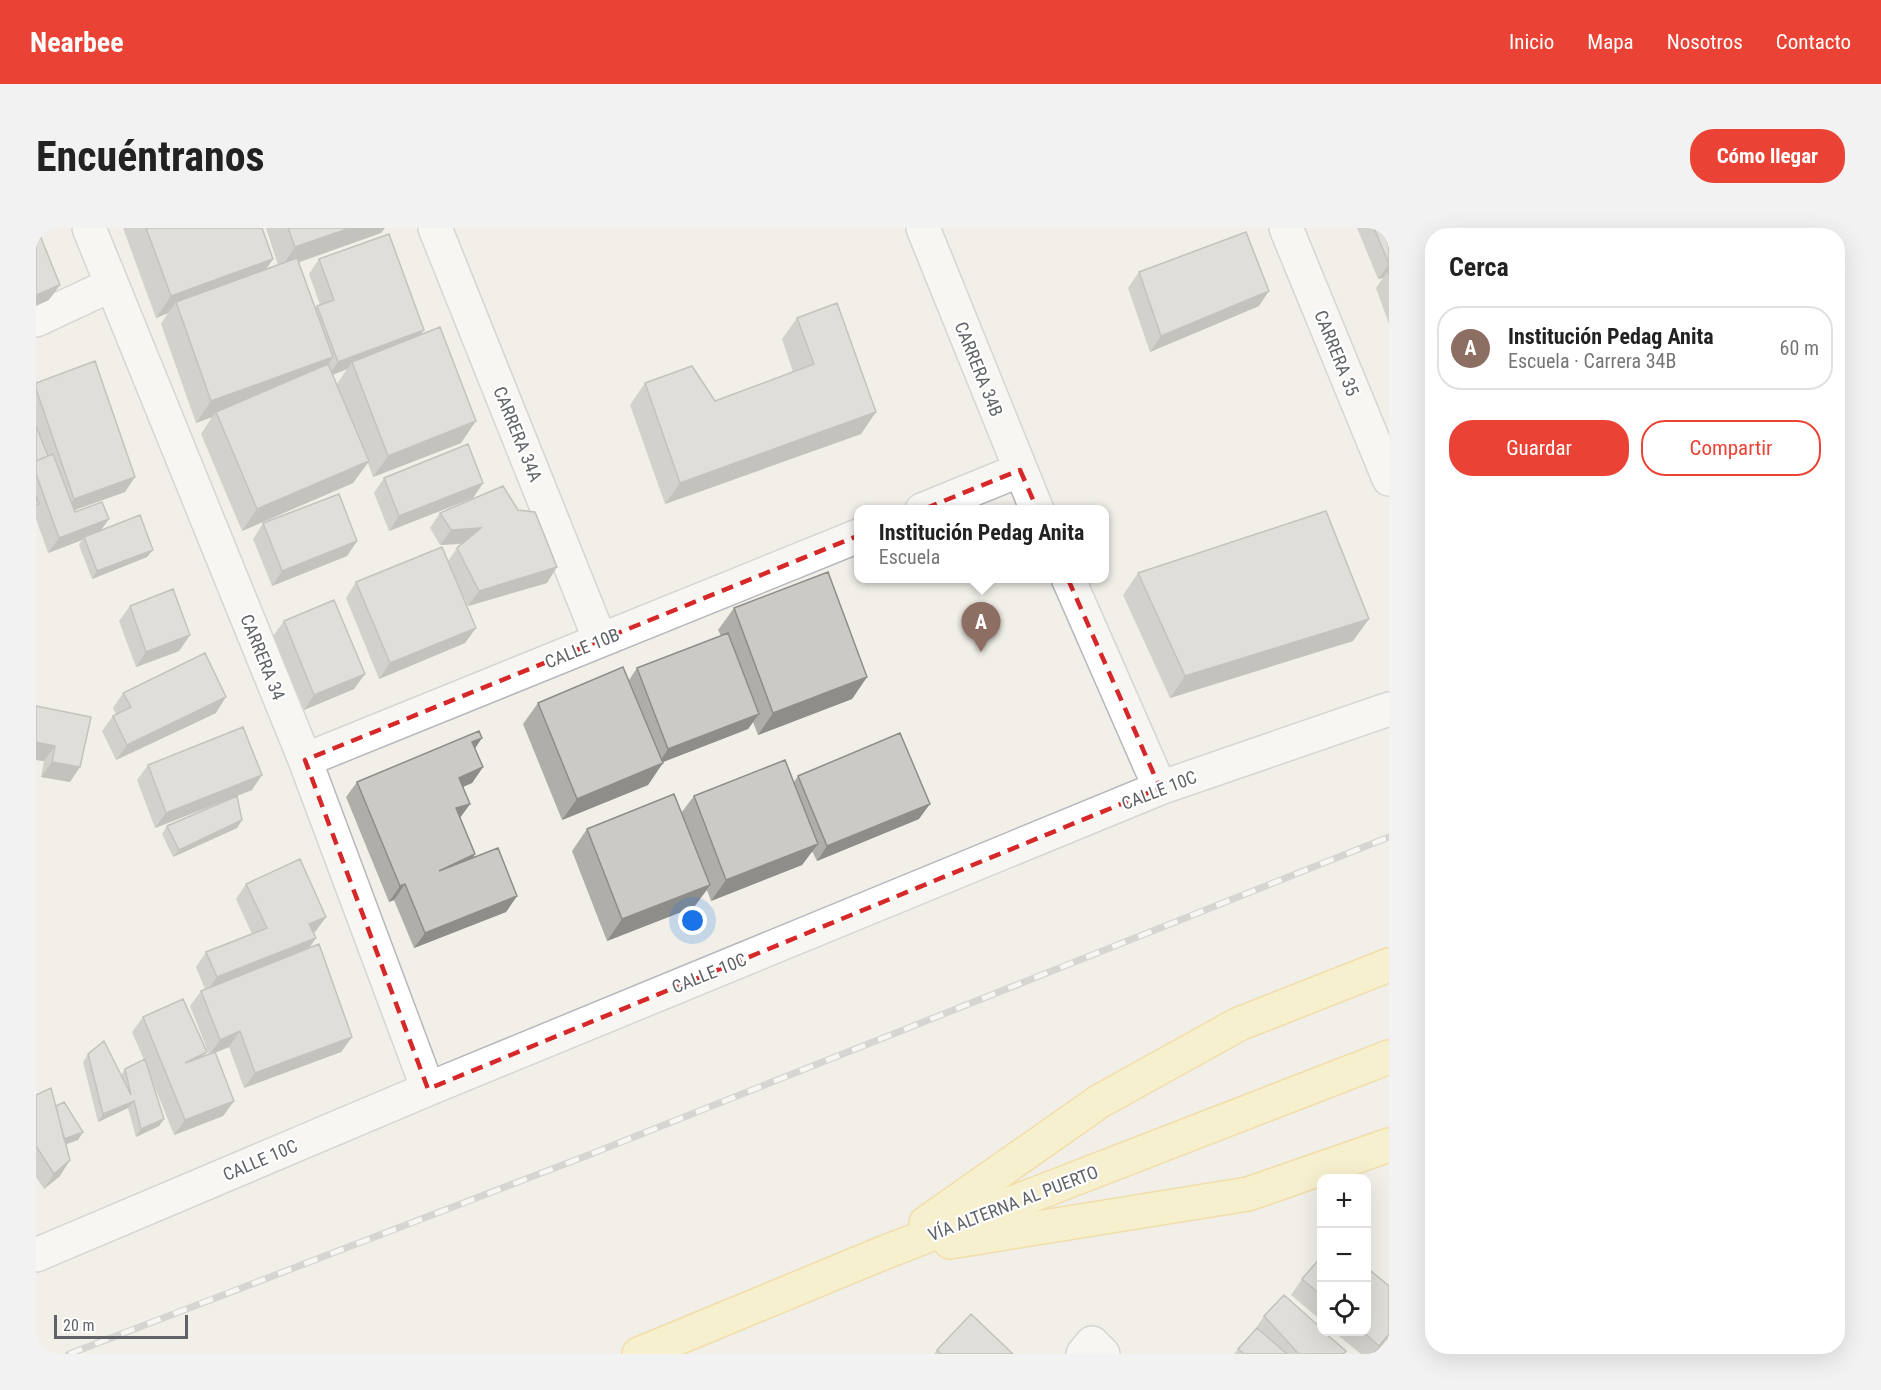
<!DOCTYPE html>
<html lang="es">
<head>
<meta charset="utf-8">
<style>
	:root { --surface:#fff; --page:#f2f2f2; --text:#222; --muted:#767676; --line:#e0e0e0; --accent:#ea4335 }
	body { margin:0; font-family:"Roboto Condensed",sans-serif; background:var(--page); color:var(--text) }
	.controls { position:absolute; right:18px; bottom:18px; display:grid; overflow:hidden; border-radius:12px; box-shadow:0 6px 24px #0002 }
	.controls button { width:54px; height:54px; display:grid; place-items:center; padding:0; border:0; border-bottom:2px solid var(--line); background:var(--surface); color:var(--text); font:30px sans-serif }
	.scale { position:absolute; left:18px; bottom:15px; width:134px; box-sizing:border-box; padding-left:6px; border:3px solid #5f6368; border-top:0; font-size:16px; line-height:21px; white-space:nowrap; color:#5f6368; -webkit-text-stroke:4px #fff; paint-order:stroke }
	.you { position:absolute; left:657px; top:693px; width:21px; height:21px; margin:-15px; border:4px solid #fff; border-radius:50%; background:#1a73e8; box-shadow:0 0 0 9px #1a73e833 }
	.badge { display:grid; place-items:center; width:39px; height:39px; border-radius:50%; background:var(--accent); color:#fff; font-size:20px; font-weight:700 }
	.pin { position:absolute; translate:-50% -50px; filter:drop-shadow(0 2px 3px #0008) }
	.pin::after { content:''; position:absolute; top:32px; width:21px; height:18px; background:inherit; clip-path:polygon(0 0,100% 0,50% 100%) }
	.popup { position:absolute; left:818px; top:277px; width:255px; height:78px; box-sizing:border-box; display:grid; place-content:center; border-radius:12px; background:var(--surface); filter:drop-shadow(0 2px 4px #0005); font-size:20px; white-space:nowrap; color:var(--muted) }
	.popup b { font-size:22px; color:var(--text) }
	.popup::after { content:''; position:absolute; left:50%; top:100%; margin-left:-12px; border:12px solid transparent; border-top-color:var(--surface) }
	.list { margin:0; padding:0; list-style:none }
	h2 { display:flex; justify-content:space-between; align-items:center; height:78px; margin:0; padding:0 24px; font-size:26px }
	h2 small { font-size:20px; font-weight:400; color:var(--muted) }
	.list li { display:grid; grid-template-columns:39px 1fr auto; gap:18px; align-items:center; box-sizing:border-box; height:84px; margin:0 12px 12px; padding:0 12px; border:2px solid var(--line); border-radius:24px }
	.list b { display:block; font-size:22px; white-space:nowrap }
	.list p { margin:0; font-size:20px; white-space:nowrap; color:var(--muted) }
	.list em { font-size:20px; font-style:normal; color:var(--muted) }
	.actions { display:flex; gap:12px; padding:18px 24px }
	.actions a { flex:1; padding:14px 0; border:2px solid var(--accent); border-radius:24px; text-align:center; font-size:21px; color:var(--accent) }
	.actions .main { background:var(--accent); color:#fff }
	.icon { flex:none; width:33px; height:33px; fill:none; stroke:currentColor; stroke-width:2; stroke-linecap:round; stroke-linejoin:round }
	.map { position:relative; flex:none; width:1353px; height:1126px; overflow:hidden; border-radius:24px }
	header { display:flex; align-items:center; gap:36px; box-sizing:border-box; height:84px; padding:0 30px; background:var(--accent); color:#fff }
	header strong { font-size:28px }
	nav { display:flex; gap:33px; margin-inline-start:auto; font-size:21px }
	.intro { display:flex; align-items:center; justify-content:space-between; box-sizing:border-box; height:144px; padding:0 36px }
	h1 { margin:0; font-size:42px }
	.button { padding:15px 27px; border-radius:24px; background:var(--accent); color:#fff; font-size:21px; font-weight:700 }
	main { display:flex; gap:36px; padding:0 36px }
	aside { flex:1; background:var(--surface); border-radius:24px; box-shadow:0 6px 24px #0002 }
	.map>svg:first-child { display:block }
</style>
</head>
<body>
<header>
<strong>Nearbee</strong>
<nav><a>Inicio</a><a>Mapa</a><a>Nosotros</a><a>Contacto</a></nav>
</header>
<div class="intro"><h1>Encuéntranos</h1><a class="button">Cómo llegar</a></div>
<main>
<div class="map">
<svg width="1353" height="1126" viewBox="0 0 1353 1126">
	<rect width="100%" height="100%" fill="#f1efe8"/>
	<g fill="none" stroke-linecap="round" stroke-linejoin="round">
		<g stroke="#b5b8bc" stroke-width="36">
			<path id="minor" d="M53,0L269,532L392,861
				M399,0L564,412
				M887,0L1001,282
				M1250,0L1353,251
				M0,92L75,57
				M886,282L984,242
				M1032,350L1124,560
				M269,532L822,308
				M0,1027L392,861L1124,560L1353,481
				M1047,1126L1056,1115L1067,1126"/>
		</g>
		<g stroke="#f2c960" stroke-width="36">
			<path id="major" d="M890,995L1064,873L1203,796L1353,737
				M914,1014L1212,966L1353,917
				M603,1126L847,1025L1353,829"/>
		</g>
		<use href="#minor" stroke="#fff" stroke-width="33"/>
		<use href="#major" stroke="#fff2af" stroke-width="33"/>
		<g stroke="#b6b7b8" stroke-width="7">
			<path id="rail" d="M33,1126L550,928L1353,609"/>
		</g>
		<use href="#rail" stroke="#fff" stroke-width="4.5" stroke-dasharray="14" stroke-linecap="butt"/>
	</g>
	<path fill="#afaea9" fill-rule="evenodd" d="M87,0H226L237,31L230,41L242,37L230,0H349L345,5L263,34L279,80L281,78L284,77L273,46L283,31L384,107L425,215L337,249L332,235L317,255L206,303L165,206L176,189L160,195L125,96L132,85L120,90ZM311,141L301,156L296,147Z
		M1321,0H1353V96L1340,60L1347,50L1342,51Z
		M1103,44L1223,78L1114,124L1092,60Z
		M761,90L825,206L629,276L594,177L609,155L679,173L757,144L746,111Z
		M0,155L89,264L38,282L39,284L73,291L64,303L117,322L111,329L56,351L43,317L46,312L12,325L0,291Z
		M348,250L447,255L437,270L353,303L338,265Z
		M404,285L511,355L432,378L424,362L429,415L343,451L310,370L320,354L412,333L421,320L426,316L404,317L394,300Z
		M227,295L321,313L311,328L236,358L217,311Z
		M1102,345L1317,413L1134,470L1087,367Z
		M94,378L154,407L143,423L100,439L83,393Z
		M698,380L831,449L816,471L722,507L717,494L712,501L627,534L612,557L526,592L487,496L502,475L593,452L601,440L685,408L682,402Z
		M248,393L329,446L318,461L268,482L237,408Z
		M87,465L180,485L80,532L66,503L77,488L80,486L77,480Z
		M55,489L34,554L5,549L8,533L0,532Z
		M439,520L447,539L436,555L427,559L434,576L424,590L439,626L437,630L481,668L470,684L378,720L358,672L353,674L310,569L321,554Z
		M112,537L216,562L201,568L206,592L201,600L137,629L126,606L131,598L188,573L119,600L101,552Z
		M762,548L883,591L781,633L776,623L766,637L675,673L671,662L658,679L571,713L536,623L551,601L645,585L658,568L758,554Z
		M210,656L290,689L279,704L278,705L280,710L274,719L316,809L305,824L208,860L193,819L179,825L198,873L187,888L138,907L116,852L128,891L123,898L100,909L92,880L62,894L47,834L52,826L85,847L89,841L108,832L96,804L107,789L171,824L168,828L173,826L154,778L165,763L169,761L160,739L170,724L216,706L200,671Z
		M0,867L47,904L42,912L30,916L24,948L8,961L0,949Z
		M1286,1028V1093L1255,1067L1266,1051Z
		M1228,1088L1307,1126H1198L1218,1103Z
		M1298,1104H1330L1353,1109L1338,1126H1325Z
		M901,1122L977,1126H898Z"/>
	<path fill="#8f8d8a" d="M314,0H349L345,5L244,41L259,19Z
		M237,31L222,53L140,74L132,85L120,90L135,68Z
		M1353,36V47L1351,44L1347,50L1342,51Z
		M24,57L13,72L0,78V67Z
		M1233,63L1223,78L1114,124L1125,108Z
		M388,102L377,117L316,134L311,141L291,149L302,134Z
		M297,129L282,151L180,184L176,189L160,195L175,173Z
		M840,184L825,206L629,276L644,255Z
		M440,193L425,215L337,249L352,228Z
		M333,233L317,255L206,303L221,281Z
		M99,249L89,264L28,286L38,271Z
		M447,255L437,270L353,303L363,288Z
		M73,291L62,306L48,309L46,312L12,325L23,310Z
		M445,300L434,315L404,317L415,302Z
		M321,313L311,328L236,358L246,343Z
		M117,322L111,329L56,351L61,343Z
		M521,339L511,355L432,378L443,363Z
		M1333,391L1317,413L1134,470L1149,448Z
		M440,400L429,415L343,451L354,435Z
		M154,407L143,423L100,439L110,424Z
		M329,446L318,461L268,482L278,467Z
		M831,449L816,471L722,507L737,485Z
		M190,469L180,485L80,532L91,517Z
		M723,486L712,501L622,536L632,521Z
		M446,510L436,525V514Z
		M0,514L19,518L8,533L0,532Z
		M16,534L44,539L34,554L5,549Z
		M627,535L612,557L526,592L541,571Z
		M447,539L436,555L412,565L423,550Z
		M226,547L216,562L119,600L130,585Z
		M434,576L423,591L420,580Z
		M894,576L883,591L781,633L791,618Z
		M206,592L201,600L137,629L143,622Z
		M782,616L766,637L675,673L690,652Z
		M439,626L428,642L403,643Z
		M369,656L358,672L353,674L364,658Z
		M674,657L658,679L571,713L586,691Z
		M481,668L470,684L378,720L389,705Z
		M290,689L279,704L263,711L273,696Z
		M280,710L269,725L170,765L181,749Z
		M204,803L193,819L173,827L184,812Z
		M316,809L305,824L208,860L219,845Z
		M98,873L92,880L62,894L67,886Z
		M198,873L187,888L138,907L149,892Z
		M128,891L123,898L100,909L105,901Z
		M47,904L42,912L16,921L22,913Z
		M34,932L24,948L8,961L18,946Z
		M1353,1106V1109L1338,1126H1337Z"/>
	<path fill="#cccac5" stroke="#8f8d8a" stroke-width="1.5" d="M0,0H1L24,57L0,67Z
		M110,0H226L237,31L135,68Z
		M252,0H314L259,19Z
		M1338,0H1353V36Z
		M1210,4L1233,63L1125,108L1103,44Z
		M353,6L388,102L302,134L281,78L298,72L283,31Z
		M261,30L297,129L175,173L140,74Z
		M801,75L840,184L644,255L609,155L656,138L679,173L778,136L761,90Z
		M404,99L440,193L352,228L316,134Z
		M59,133L99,249L38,271L0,161V155Z
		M292,136L333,233L221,281L180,184Z
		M0,198L12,228L0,233Z
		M432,216L447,255L363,288L348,250Z
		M17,226L39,284L66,274L73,291L23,310L0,246V233Z
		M467,258L482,282L499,284L521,339L443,363L421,320L445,300L415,302L404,285Z
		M303,266L321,313L246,343L227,295Z
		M0,267L3,276L0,277Z
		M1290,283L1333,391L1149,448L1102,345Z
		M104,287L117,322L61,343L48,309Z
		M406,319L440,400L354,435L320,354Z
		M792,344L831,449L737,485L698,380Z
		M137,361L154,407L110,424L94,378Z
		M298,372L329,446L278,467L248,393Z
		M692,405L723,486L632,521L601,440Z
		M169,425L190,469L91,517L77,488L95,479L87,465Z
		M587,439L627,535L541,571L502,475Z
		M0,478L55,489L44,539L16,534L19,518L0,514Z
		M207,499L226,547L130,585L112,537Z
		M443,503L446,510L436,514L447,539L423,550L434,576L420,580L439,626L403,643L462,620L481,668L389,705L369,656L364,658L321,554Z
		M864,505L894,576L791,618L762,548Z
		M749,532L782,616L690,652L658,568Z
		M638,566L674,657L586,691L551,601Z
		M201,568L206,592L143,622L131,598Z
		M264,631L290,689L273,696L280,710L181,749L170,724L231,700L210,656Z
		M283,716L316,809L219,845L204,803L184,812L165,763Z
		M147,771L171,824L149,835L179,824L198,873L149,892L107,789Z
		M68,813L95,867L89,841L109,831L128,891L105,901L98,873L67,886L52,826Z
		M15,860L34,932L18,946L0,918V867Z
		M28,874L47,904L28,911L20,878Z
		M1286,1028V1068L1266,1051Z
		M1330,1039L1353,1058V1106L1343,1118L1327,1104H1330Z
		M1248,1067L1286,1101V1104H1288L1310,1123L1307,1126H1263L1228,1088Z
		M935,1086L977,1126H905L901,1122Z
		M1221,1100L1251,1126H1208L1202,1121Z"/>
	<path d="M0 0H1353V1126H0ZM984,242L1124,560L392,861L269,532Z" fill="#f1efe8" fill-opacity=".55" fill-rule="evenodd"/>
	<path fill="none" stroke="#d62828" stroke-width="4.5" stroke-dasharray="12 8" stroke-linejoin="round" d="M984,242L1124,560L392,861L269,532Z"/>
	<g text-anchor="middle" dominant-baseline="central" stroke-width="4.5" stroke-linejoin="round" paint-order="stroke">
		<g font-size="18" fill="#5f6368" stroke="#fff">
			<text transform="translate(1301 125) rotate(68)">CARRERA 35</text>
			<text transform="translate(943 141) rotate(68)">CARRERA 34B</text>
			<text transform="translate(482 206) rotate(68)">CARRERA 34A</text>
			<text transform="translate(546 420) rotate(-22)">CALLE 10B</text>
			<text transform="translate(227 429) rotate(68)">CARRERA 34</text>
			<text transform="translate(1123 562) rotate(-21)">CALLE 10C</text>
			<text transform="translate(673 745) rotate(-22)">CALLE 10C</text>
			<text transform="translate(224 932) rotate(-23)">CALLE 10C</text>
			<text transform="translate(977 975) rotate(-21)">VÍA ALTERNA AL PUERTO</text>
		</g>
	</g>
</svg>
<div class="controls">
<button>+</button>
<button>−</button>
<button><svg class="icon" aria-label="locate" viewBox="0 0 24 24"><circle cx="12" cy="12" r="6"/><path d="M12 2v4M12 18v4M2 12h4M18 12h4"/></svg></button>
</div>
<div class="scale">20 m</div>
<div class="you"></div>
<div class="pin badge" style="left:945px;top:424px;background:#8d6e63">A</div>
<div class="popup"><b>Institución Pedag Anita</b>Escuela</div>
</div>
<aside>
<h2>Cerca<small></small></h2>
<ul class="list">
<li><span class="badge" style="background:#8d6e63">A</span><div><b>Institución Pedag Anita</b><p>Escuela · Carrera 34B</p></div><em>60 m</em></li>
</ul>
<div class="actions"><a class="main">Guardar</a><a>Compartir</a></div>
</aside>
</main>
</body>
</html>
